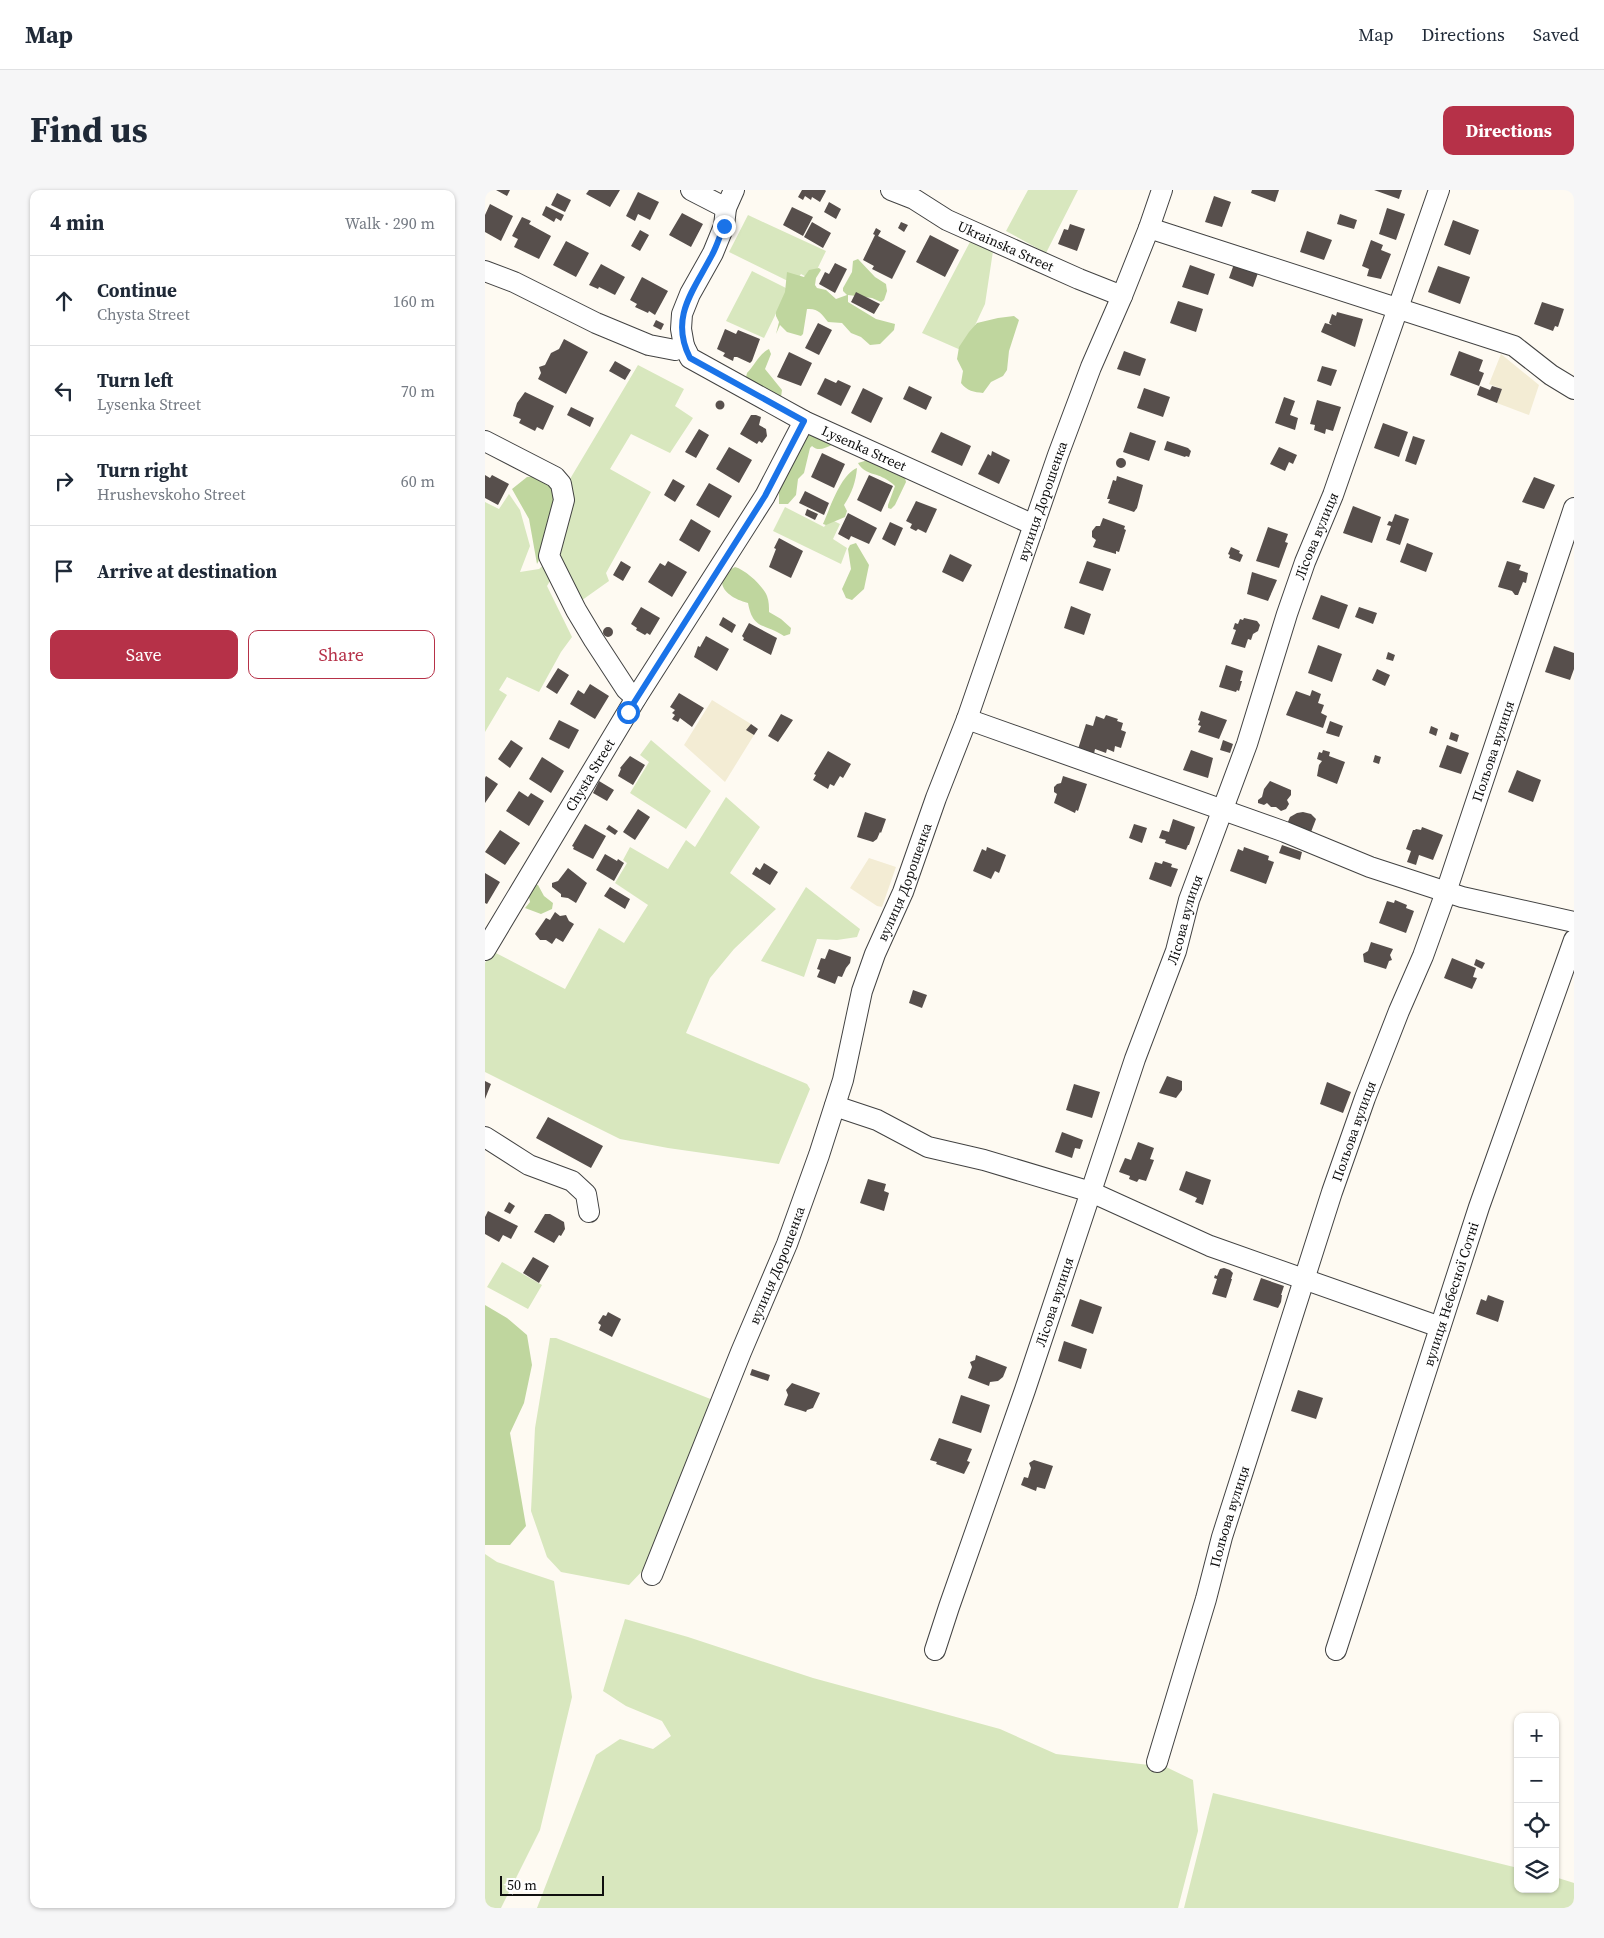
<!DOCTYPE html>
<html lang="en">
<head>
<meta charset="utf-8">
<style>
	:root { --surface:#fff; --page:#f6f6f7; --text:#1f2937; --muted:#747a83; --line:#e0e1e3; --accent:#b63148 }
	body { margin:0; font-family:"Source Serif 4",serif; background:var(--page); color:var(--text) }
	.controls { position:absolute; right:15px; bottom:15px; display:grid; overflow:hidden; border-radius:10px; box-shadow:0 1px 4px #0004 }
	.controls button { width:45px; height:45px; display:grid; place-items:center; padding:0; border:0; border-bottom:1px solid var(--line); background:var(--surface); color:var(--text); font:25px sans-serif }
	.scale { position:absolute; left:15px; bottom:12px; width:104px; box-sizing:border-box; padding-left:5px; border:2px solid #0f0f0f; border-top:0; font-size:14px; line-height:18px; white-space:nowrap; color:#0f0f0f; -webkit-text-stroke:4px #fff; paint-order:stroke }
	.stop { position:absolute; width:15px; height:15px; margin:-11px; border:4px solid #1a73e8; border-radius:50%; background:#fff }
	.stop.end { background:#1a73e8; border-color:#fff; box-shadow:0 1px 5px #0008 }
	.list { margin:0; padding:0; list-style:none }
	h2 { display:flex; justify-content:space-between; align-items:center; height:65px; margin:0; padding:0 20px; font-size:21px }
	h2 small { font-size:16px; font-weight:400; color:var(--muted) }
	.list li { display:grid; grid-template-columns:32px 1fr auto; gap:15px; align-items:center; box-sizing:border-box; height:90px; padding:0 20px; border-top:1px solid var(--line) }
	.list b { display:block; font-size:19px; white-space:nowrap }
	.list p { margin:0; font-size:16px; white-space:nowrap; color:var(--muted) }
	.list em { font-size:16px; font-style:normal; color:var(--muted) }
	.actions { display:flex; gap:10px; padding:15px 20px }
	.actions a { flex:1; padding:11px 0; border:1px solid var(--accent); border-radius:10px; text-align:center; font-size:18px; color:var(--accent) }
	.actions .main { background:var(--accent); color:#fff }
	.icon { flex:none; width:28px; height:28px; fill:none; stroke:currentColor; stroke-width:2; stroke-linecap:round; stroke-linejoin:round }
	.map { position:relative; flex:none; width:1089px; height:1718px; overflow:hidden; border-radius:10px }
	header { display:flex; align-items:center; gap:30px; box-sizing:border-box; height:70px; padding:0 25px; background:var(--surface); border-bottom:1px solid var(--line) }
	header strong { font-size:24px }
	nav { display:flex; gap:28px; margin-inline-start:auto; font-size:18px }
	.intro { display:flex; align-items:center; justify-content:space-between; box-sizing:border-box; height:120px; padding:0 30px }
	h1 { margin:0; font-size:35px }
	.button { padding:12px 22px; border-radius:10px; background:var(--accent); color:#fff; font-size:18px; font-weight:700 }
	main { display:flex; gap:30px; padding:0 30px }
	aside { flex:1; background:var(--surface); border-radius:10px; box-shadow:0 1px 4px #0004 }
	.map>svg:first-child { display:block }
</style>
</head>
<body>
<header>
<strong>Map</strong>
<nav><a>Map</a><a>Directions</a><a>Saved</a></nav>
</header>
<div class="intro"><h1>Find us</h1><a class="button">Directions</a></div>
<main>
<aside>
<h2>4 min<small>Walk · 290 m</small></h2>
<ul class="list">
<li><svg class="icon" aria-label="ahead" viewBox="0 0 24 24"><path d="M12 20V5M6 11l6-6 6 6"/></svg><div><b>Continue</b><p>Chysta Street</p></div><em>160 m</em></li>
<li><svg class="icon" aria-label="left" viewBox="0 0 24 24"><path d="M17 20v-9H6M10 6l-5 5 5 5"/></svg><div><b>Turn left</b><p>Lysenka Street</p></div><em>70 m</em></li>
<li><svg class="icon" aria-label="right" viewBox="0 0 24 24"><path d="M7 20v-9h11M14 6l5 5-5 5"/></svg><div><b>Turn right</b><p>Hrushevskoho Street</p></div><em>60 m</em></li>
<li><svg class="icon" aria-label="arrive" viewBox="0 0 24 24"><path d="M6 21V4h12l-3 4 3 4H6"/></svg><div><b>Arrive at destination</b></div></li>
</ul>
<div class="actions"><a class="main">Save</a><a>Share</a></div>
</aside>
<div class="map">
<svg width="1089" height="1718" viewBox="0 0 1089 1718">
	<rect width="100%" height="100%" fill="#fefaf2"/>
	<path fill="#f3ecd4" d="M1016,164L1054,195L1044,225L1012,213L1017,199L1004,194Z
		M227,510L266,534L262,540L269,545L240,592L199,555Z
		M384,668L411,677L397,717L392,716L365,698Z"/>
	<path fill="#d8e7be" d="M543,0H593L561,63L521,41Z
		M263,25L341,61L327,90L316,84L309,94L244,62Z
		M486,50L508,61L500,114L478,161L437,143Z
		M267,81L303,99L279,148L241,131Z
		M153,175L199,199L190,216L208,228L185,263L146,244L125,279L166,302L121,383L124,391L93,413L71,360L87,304L85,289Z
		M24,304L35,320L45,356L35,382L54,379L61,373L68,386L62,396L87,447L76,462L54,502L22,487L14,500L22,505L0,542V312L14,319Z
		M300,317L339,337L345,329L355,334L348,349L362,358L356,374L288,341Z
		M166,550L226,601L201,639L145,603L164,572L155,565Z
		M241,607L275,637L245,683L291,719L249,759L225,788L201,843L322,894L325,899L294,974L183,958L135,949L0,882V773L7,761L80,799L114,738L139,753L163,715L130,693L142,673L138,670L145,657L183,679L201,650L210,657Z
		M321,697L375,739L372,747L352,750L332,749L319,787L276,771Z
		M17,1072L57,1095L43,1119L2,1097Z
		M65,1148H71L228,1210L161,1377L144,1395L76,1382L62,1367L46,1321L50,1238Z
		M0,1364L12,1372L69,1391L87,1507L55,1640L16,1718H0Z
		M140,1429L203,1447L328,1488L515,1539L571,1564L681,1577L708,1590L713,1641L693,1718H52L111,1565L135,1549L168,1559L186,1546L177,1531L141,1516L118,1501Z
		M728,1603L1033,1678V1699H1070V1687L1089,1693V1718H699Z"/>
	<path fill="#bfd69e" d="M373,69L390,87L401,94L402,101L399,110L396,112L387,108L363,105V112L391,129L410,134L409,140L395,154L385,155L376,147L366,143L357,133L343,132C337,124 333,118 322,119L318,144L316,146L302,142L295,135L291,144L294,132L291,126V122L300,102L302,82L319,87L324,80L334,78L336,80L331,88L330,95L332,98L341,100L351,109L362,105L358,101V98L367,82L368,71Z
		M529,126L534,130L524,161L522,180L518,186L506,192L498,203C489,202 482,201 476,193L478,181L472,169L474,157L484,142L492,133L513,128Z
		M284,159L286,164L280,179L297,200L296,207H293L260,192L262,183C270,175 274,164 284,159Z
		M328,241L347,252V255C339,258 334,262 327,256L325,258L319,283L313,289L311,305L303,314H294V301L319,244Z
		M383,270C396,276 407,283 420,288L421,292L410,315L406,319L403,318V315L410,296C407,293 403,290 399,288C390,283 379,284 373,273Z
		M372,278C371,291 367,303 359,315L362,321L360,327L341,335L338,334C345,318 356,284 372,278Z
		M55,286L76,294L61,356L52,374L44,329L27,299L42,287Z
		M371,353L384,375L379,399L367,410L361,408L357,399L366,379L363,359L365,355Z
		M250,377C261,380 278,396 282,406C284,411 284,417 284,422L296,429L306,438L305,444L299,446C279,433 268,440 263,413C242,408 224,391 250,377Z
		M47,694L53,695L59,706L68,713L67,719L56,724L40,718L45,712L43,702Z
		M0,1115L22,1128L42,1145L47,1175L39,1213L25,1243L41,1336L25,1355H0Z"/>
	<path fill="#574f4c" d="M11,0H25L22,6Z
		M104,0H135L125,17L101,4Z
		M317,0H340L341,1L335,12L327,7L326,10L320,6L318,10L313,7Z
		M767,0H794L790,12L766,3Z
		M889,0H917L914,9Z
		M153,2L174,12L165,30L153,24L150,31L141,26Z
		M72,3L86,10L80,22L66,15Z
		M729,6L746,12L737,37L720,32Z
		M344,12L356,19L351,29L339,22Z
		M5,14L28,26L16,51L0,42V25Z
		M61,16L79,25L76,31L71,28L69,32L57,25Z
		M307,17L328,27L318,46L298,35Z
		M902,18L920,24L911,50L894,44Z
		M197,23L218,34L206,57L184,45Z
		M855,24L872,30L869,39L852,34Z
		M37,27L46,31L44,34L66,46L54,69L29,57L33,49L27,46Z
		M968,30L994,40L985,65L959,55Z
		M327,32L346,43L338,58L319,47Z
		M416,32L423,35L419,42L413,38Z
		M585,34L600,39L592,61L573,54L579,39L583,40Z
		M391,38L396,41L393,46L421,61L407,89L387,79L389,76L378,70L390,45L388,44Z
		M155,40L164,45L155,61L146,56Z
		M822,41L847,50L839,70L815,62Z
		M445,45L474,60L460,87L431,72Z
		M886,50L898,55L896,60L906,64L896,89L882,86L884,79L877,76Z
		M81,51L104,63L91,87L68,75Z
		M350,73L362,79L350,103L334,94L340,82L344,84Z
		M116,74L140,87L130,105L114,97L113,99L104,95Z
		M749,74L773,83L768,97L744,88Z
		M705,75L730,84L723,105L697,97Z
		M953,76L985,87L975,114L943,102Z
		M157,87L183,101L170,125L164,121L163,123L150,117L152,114L145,110Z
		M371,102L395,114L389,124L366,112Z
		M693,111L718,119L711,142L685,133Z
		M1057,112L1079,119L1073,137L1070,136L1068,141L1049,134Z
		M852,122L878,129L870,157L836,142L840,133L847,135L844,133L847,124L851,126Z
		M171,130L179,134L176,140L168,136Z
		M333,133L347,140L334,165L320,158Z
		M240,139L251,144L253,140L275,149L267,171L265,173L252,167H249L248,171L238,166L240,163L232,159Z
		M79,149L103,162L81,204L53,189L56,183L54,177L60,175L66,163L74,159Z
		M639,161L661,169L655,186L632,179Z
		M974,161L998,170L994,181L999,183L994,196L965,185Z
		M304,162L327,173L316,196L292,187Z
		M130,171L146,180L140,190L124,181Z
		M837,176L852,180L846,196L832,191Z
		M340,188L351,193L353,190L366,196L356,216L332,204Z
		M424,196L447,207L441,220L418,209Z
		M995,196L1005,200L1007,196L1017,199L1012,213L992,205Z
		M378,198L398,208L386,233L366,223Z
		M659,198L685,207L678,227L652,218Z
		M40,202L69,216L58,240L52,237L50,241L34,233L36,229L28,226L32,213Z
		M799,207L810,211L805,225L813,228L810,240L790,233Z
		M832,210L856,217L848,241L841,239L840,244L829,240L830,235L825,234Z
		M230.5 215a4.5 4.5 0 1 1 9 0a4.5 4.5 0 1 1-9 0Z
		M86,217L109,228L105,237L82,225Z
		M266,225H271L276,227L274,235L281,239L282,246L277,253L274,251L272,254L255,244Z
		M898,233L923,242L914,267L889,258Z
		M214,239L224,245L211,268L200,262Z
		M456,242L486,256L477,276L446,262Z
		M645,242L671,251L664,271L638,262Z
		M928,246L940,250L931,275L920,271Z
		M682,251L703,258L706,261L704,267L701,266L700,267L679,260Z
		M244,257L267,270L254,293L231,279Z
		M794,257L812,265L808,274L804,272L800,281L785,274Z
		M507,261L525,270L514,294L493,284L503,264L506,266Z
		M337,263L360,274L349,298L326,287Z
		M631 273a5 5 0 1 1 10 0a5 5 0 1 1-10 0Z
		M0,285L5,288L7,285L24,294L13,315L0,308Z
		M384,285L408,296L396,322L372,310Z
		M632,286L658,295L652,318L649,322L623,313L625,309H622L628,290L631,291Z
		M1049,287L1070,295L1059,319L1037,312Z
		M188,289L200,296L190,312L179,305Z
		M224,293L247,306L234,328L211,315Z
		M320,301L344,313L339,325L314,313Z
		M431,311L452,319L441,343L433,339L431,341L425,338L427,334L421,331Z
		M868,316L896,327L887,353L858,343Z
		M322,319L333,324L330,330L320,325Z
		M363,323L392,338L384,354L366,346L364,350L353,344Z
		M910,324L924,329L915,355L901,350L906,336L902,335L904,331L907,332Z
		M618,328L640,336L639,339L641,340L634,362L631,361V364L608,357L611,350L607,347V341L611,336H615Z
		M206,329L226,341L214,362L194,350Z
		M405,332L418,338L410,356L397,349Z
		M783,337L803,344L800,352L803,353L794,378L771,371Z
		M294,348L318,361L306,388L284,377L291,359L289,358Z
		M922,353L948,363L941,382L915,372Z
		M746,357L755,361L754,363L758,365L755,372L744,368L745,365L743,364Z
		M465,364L487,375L478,392L457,382Z
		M136,371L146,377L138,391L128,385Z
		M183,371L202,382L187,407L163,392L175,373L180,376Z
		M602,371L626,379L618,401L594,393Z
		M1022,371L1036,375L1034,380L1043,383L1041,393L1038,392L1033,405H1030L1027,401L1013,397Z
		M767,382L792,390L783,411L762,404Z
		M836,405L863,415L854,439L827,429Z
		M586,416L606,424L599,445L579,438Z
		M156,417L175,428L165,445L162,443L160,445L151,440L152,438L146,434Z
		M874,417L892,423L888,434L870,427Z
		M238,427L251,435L247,443L234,435Z
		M759,428L772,431L775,435L773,441L768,444L766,450L763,449L760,458L746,454L751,440L748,439L750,433L753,434L755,429L758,430Z
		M264,433L292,448L286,465L258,450L259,448L257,446Z
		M118 442a5 5 0 1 1 10 0a5 5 0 1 1-10 0Z
		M221,446L244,459L232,481L209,467L213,456L215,457Z
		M833,455L857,464L847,492L823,483Z
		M1069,456L1089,463V479L1085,490L1060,482Z
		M903,462L910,465L908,471L901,469Z
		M741,475L758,481L755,491H757L754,501L752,500L751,502L734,497Z
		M73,478L84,485L72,504L61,497Z
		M892,479L905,485L900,496L887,490Z
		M105,494L124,506L110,529L85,514L93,500L99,504Z
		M827,500L836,504L833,513L839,515L836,523L842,526L838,538L801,525L811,501L825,506Z
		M194,503L219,518L207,537L195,528L193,532L187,529L190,525L187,523L190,520L185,517Z
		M716,521L742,530L734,549L713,542L716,536L713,535L715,531L713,530Z
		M296,524L308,530L293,552L283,546Z
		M621,525L633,529L632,531L638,533L636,540L641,542L636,558L630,556L629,562L622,559L621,563L610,559L609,564L593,559L601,534L608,536L611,526L619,529Z
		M74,530L94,540L84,559L64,549Z
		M845,531L858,536L854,547L841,543Z
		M266,534L273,539L269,545L261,540Z
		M946,536L953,539L951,546L944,543Z
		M966,542L974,545L972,552L964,549Z
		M26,550L38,558L25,578L13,569Z
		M738,550L748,554L745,563L735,560Z
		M962,555L984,563L976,584L954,577Z
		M706,560L728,568L723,588L698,580Z
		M838,560L845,562L844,566L860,572L852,594L832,586L834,575L837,571L832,569L834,562L837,563Z
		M343,561L366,574L358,588L355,586L349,596L345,594L343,599L328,590L331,585L329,584Z
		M890,565L896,567L894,574L888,572Z
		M145,566L160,575L148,595L133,586L136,579L135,578Z
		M57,567L79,581L66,603L44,589Z
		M1032,580L1056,590L1048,612L1023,602Z
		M1,586L13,594L0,613V588Z
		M578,586L602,594L593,621L591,620L590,623L569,613L572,604L569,602V597L572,594L576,593Z
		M114,591L129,600L122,611L108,603Z
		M785,591L806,600V605L802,610L804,614L801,619L796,621L791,617H786L782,613L779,615L773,613V610L777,607L779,599Z
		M34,601L43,607L46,603L59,611L44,636L21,621Z
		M153,619L165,627L150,650L138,642Z
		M380,622L401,629L396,643L395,642L392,649L388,652L372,647Z
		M818,622L826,624L831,629L826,642L802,634L805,627L812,623Z
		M688,629L710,637L704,655H703L701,660L680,653L681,650L674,648L677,640L684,642Z
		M100,634L121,646L108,669L88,659L89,657L87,656Z
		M649,634L662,638L657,653L644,648Z
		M124,635L133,641L130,645L121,639Z
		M937,637L958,645L948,670L934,665L931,675L922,672L926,661L921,659L928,640H930L931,639L936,640Z
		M15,640L35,653L20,675L0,662Z
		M797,655L817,662L815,670L794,663Z
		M502,657L521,665L514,683L510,681L506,689L488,681L497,659L501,661Z
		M759,657L784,666L783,670L789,672L781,694L745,681L753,659L758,661Z
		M120,664L132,671L133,669L139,673L129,691L111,680Z
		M678,671L687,674L686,677L693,679L686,697L664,689L670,672L677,674Z
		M279,673L293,682L285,695L267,684L271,677L275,680Z
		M83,678L102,693L91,713L83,708L76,707V704L67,697V693L73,691Z
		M0,683L15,692L2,714L0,713Z
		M125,697L145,709L140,719L119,706Z
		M910,710L922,715L921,718L929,721L921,743L894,733L902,711L909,713Z
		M70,722L75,726L81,725L84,731L89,734L78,752L71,748L67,754L61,750H55L50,744L61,728L65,730Z
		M886,752L908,759L905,765L907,770L904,771L901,779L879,772L878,764L883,761Z
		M344,759L366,767L365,773L361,778L357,787L353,786L350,794L332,787L335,780L332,779L336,768L340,769Z
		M967,768L991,778L988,787L992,788L987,799L959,788Z
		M991,769L1000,773L997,779L989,775Z
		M428,800L442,805L437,818L424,813Z
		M682,886L697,891V900L691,908L674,903Z
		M0,891L6,894L0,909Z
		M842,892L866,902L858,923L835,914Z
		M589,894L615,902L607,928L581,920Z
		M63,927L118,956L106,978L51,948Z
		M577,942L598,950L595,959L590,958L587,968L570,962Z
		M653,952L669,958L665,969L669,970L661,991L654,989L652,992L644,989L645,986L634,982L640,968L646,970Z
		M701,981L726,990L718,1015L710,1012L712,1008L694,1000Z
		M383,989L401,994L399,1001L404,1003L399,1021L375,1013Z
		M24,1012L30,1016L25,1024L19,1021Z
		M3,1021L33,1036L26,1049L18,1045L14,1052L0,1044V1027Z
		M60,1024H65L79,1032L80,1039L76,1046L74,1045L69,1053L49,1042Z
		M48,1067L64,1076L54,1093L38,1083Z
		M739,1078L745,1080L748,1083L746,1089H747L741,1108L727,1104L732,1089L729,1088L730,1085L732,1086L735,1079Z
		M776,1088L799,1096L796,1105H797L796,1112L793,1118L768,1110Z
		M1003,1105L1019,1111L1013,1132L991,1124L996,1109L1001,1111Z
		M595,1109L617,1117L608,1144L586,1136Z
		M123,1122L136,1129L127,1147L114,1140L116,1135L113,1133L118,1125L121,1126Z
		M579,1151L602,1159L596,1179L573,1171Z
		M491,1165L522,1177L518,1187L513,1191L505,1192L504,1196L483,1188L487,1177L485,1172L490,1170Z
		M267,1179L285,1185L283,1191L265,1185Z
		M307,1193L335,1203L328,1218L322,1220L321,1222L299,1215L303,1205L301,1200Z
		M813,1200L838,1208L831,1229L806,1221Z
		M476,1205L505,1215L496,1243L467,1233Z
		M454,1248L487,1259L482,1271L485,1272L479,1284L451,1274L452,1272L445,1270Z
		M549,1270L568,1276L560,1299L552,1297L551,1301L536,1295L539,1287L543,1288L546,1278L544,1273Z"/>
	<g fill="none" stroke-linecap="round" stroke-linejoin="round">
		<g stroke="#424242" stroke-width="22">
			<g id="minor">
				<path d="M206,0L241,18"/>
				<path id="s1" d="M406,0L429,9L462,30L594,89L637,106"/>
				<path d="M664,38L1029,156L1066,185L1089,199"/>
				<path id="s2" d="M0,81L29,92L111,133L164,155L190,160L199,156L205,168L319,231L549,335"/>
				<path d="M199,156L196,139L197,124L205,104L228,63L239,36L241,18L249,0"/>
				<path d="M0,251L70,287L76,294L79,310L64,366L91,420L109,450L141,499L151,508"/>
				<path d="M482,529L800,642L885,677L977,707L1089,732"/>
				<path id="s3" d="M0,760L151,508L280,306L319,231"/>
				<path d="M350,916L392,930L443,957L499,970L606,1002L725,1056L955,1137"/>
				<path d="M0,947L44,975L87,991L101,1004L104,1022"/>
				<path id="s4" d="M167,1385L256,1162L302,1054L334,965L358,890L377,801L390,764L418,702L451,608L482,529L573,265L606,177L637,106L664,38L677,0"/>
				<path id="s5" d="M450,1460L464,1417L540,1200L650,869L691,761L704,710L762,554L802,424L820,372L848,305L954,0"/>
				<path id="s6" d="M851,1460L994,1017L1089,750"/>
				<path id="s7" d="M672,1572L721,1409L737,1347L847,1002L880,908L914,821L938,766L961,702L1089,318"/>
			</g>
		</g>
		<use href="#minor" stroke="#fff" stroke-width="20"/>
	</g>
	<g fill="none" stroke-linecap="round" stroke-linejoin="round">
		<path stroke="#1a73e8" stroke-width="6" d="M143,522L280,306L319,231L205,168C184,127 209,100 227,65C232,56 235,45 239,36"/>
	</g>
	<g text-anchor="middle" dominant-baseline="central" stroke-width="5" stroke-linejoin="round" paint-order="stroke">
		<g font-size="14" fill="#0f0f0f" stroke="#fff">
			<text stroke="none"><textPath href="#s1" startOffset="128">Ukrainska Street</textPath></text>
			<text stroke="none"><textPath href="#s2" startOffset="426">Lysenka Street</textPath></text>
			<text stroke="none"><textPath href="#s4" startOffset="1144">вулиця Дорошенка</textPath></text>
			<text stroke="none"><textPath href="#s5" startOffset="1178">Лісова вулиця</textPath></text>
			<text stroke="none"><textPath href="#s7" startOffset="1066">Польова вулиця</textPath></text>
			<text stroke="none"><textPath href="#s3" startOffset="204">Chysta Street</textPath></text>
			<text stroke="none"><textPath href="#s4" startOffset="739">вулиця Дорошенка</textPath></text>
			<text stroke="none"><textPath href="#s5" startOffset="772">Лісова вулиця</textPath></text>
			<text stroke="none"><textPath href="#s7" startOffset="661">Польова вулиця</textPath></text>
			<text stroke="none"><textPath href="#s4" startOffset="334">вулиця Дорошенка</textPath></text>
			<text stroke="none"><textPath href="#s6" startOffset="374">вулиця Небесної Сотні</textPath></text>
			<text stroke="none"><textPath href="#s5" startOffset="368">Лісова вулиця</textPath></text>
			<text stroke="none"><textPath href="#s7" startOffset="256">Польова вулиця</textPath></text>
		</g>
	</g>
</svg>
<div class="controls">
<button>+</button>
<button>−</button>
<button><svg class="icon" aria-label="locate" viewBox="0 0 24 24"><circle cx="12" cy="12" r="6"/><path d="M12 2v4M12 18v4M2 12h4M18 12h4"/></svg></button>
<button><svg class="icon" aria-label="layers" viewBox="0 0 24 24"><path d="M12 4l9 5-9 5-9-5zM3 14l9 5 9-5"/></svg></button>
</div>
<div class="scale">50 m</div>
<div class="stop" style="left:143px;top:522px"></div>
<div class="stop end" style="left:239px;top:36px"></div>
</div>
</main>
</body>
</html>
